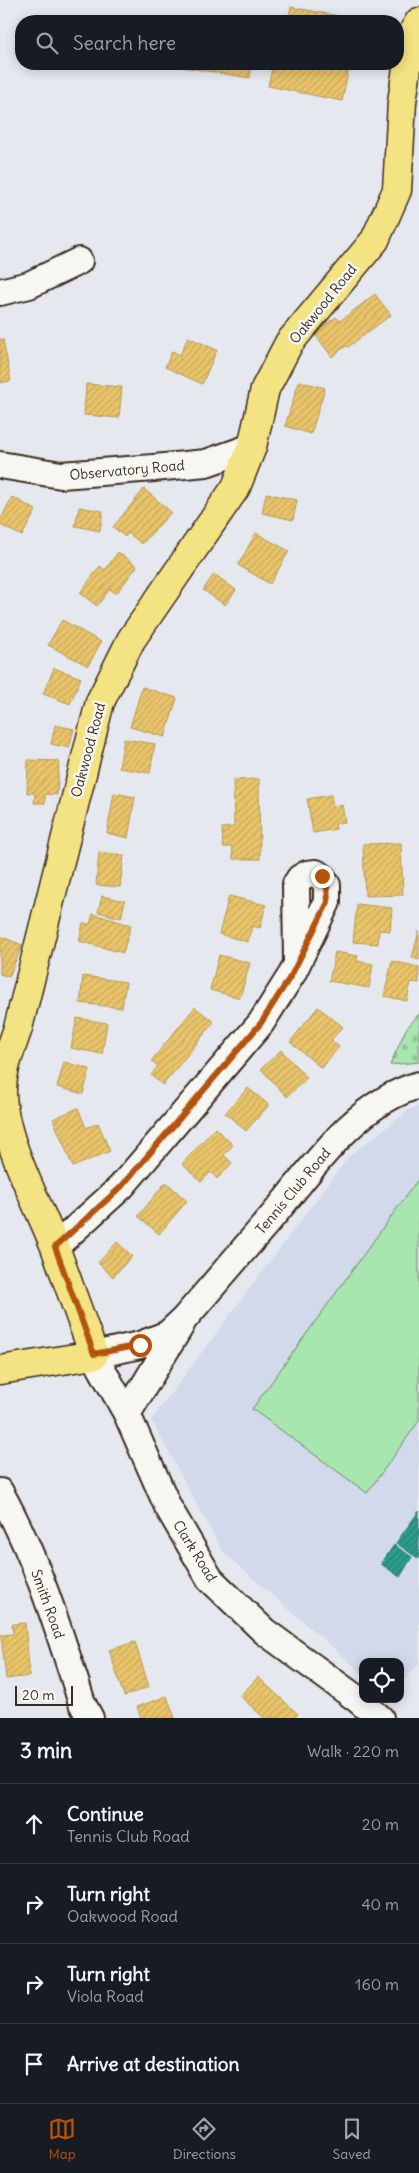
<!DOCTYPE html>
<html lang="en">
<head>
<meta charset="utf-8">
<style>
	:root { --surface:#171b24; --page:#20242c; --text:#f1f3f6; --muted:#9ea1a6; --line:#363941; --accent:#b45309 }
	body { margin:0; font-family:Delius,sans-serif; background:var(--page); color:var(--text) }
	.controls { position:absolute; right:15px; bottom:15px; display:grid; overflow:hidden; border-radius:10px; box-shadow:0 2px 12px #0003 }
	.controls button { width:45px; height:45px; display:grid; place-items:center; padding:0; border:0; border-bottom:1px solid var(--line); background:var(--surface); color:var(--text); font:25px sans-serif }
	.scale { position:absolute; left:15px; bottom:12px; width:58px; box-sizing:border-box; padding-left:5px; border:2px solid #3b2a1e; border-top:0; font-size:14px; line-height:18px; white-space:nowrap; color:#3b2a1e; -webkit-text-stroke:4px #f6f6f2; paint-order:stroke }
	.stop { position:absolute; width:15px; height:15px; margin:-11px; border:4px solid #b45309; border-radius:50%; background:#fff }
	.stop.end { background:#b45309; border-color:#fff; box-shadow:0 1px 5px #0008 }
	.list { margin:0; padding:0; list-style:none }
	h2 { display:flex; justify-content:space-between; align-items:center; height:65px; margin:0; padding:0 20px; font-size:21px }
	h2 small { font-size:16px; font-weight:400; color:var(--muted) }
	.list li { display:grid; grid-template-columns:32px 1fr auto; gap:15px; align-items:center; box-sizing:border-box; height:80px; padding:0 20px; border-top:1px solid var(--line) }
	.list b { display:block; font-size:19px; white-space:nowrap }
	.list p { margin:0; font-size:16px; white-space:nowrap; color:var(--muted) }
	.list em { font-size:16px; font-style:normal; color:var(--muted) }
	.icon { flex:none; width:28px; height:28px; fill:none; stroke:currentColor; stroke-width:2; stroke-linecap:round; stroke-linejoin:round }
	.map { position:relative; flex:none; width:419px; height:1718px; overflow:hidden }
	.search { position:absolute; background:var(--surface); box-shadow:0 2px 12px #0003; left:15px; right:15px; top:15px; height:55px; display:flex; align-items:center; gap:12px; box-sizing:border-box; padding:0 18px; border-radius:20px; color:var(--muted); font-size:19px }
	.sheet { height:385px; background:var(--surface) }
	nav { display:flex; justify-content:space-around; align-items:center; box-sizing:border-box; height:70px; border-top:1px solid var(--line); background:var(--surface); font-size:14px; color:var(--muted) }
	nav a { display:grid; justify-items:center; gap:2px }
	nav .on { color:var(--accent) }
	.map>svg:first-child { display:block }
</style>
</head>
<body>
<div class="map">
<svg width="419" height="1718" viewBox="0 0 419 1718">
	<defs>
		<pattern id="cemetery-stones" width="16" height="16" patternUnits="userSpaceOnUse" patternTransform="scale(1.25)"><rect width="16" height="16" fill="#a7e6af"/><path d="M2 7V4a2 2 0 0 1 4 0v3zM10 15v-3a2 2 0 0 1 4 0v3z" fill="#91c596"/></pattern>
		<pattern id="homes-hatch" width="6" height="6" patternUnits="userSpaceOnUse" patternTransform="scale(1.25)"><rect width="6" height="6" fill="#e9c46a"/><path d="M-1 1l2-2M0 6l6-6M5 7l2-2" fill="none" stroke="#c9a95b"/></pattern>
		<pattern id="schools-hatch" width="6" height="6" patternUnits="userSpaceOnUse" patternTransform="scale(1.25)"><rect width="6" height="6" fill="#2a9d8f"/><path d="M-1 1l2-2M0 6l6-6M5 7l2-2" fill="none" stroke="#258074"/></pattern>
	</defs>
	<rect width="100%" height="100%" fill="#e5e9ef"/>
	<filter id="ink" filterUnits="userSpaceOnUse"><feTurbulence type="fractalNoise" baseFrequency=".02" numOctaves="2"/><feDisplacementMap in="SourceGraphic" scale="10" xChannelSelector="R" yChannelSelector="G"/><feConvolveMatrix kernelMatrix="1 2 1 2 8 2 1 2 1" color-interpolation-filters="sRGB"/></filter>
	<g filter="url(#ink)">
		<path fill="#d1d9eb" d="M419,1106V1664L400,1684V1662H363V1674L223,1552L151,1420L349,1156L410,1109Z"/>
		<path fill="url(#cemetery-stones)" stroke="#718866" d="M419,1014V1062L390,1065L406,1029Z"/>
		<path fill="#a7e6af" stroke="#718866" d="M419,1178V1421L367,1493L252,1409Z"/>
		<path fill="url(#homes-hatch)" stroke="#b59653" d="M291,7L349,18V21H288Z
			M176,64H252L250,78L176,66Z
			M273,64H306L348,72L342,101L268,86Z
			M375,294L391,315L348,347L346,346L332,357L314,333L336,317L340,321Z
			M188,337L217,350L202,384L165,367L172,351L180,355Z
			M0,339H3L11,381L0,383Z
			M299,381L325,388L311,434L285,426Z
			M86,384L122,387L119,418L84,415Z
			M144,489L171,512L142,544L128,533L125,537L113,527Z
			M266,493L297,500L293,520L262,513Z
			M12,497L36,510L22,536L0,525V521Z
			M79,507L103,511L100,531L75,526Z
			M256,533L289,551L270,584L238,565Z
			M118,552L137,566L116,594L110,589L97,606L80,593L100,566L105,570Z
			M214,574L236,590L225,605L203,590Z
			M62,620L101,642L88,666L48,645Z
			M54,668L81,678L70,704L43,694Z
			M142,687L177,698L165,737L130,727Z
			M55,725L74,729L69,748L51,744Z
			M124,739L155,744L150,773L119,768Z
			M28,760L59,761L57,795L45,794V803H34L35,793H27Z
			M259,779L260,859H233L232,847H223L222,828L234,827L233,780Z
			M114,793L135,797L128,838L107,833Z
			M331,795L333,807L342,805L345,822L335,824L336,829L313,833L307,799Z
			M401,843L403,895L365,896L363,844Z
			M99,852L124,855L120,887L96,885Z
			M102,896L125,901L121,918L98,912Z
			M229,896L266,905L260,928L252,926L248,942L219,934Z
			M357,904L392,908L390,931L379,930L378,944L353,942Z
			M93,914L131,925L123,953L79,941L83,923L90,924Z
			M419,931V960L412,958Z
			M0,936L22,945L9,977L0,974Z
			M335,952L358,956L357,961L373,964L369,988L329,981Z
			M219,955L250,963L240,998L210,990Z
			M392,961L419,967V983L411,982L407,1001L384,996Z
			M83,976L126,982L122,1008L80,1003Z
			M195,1007L214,1022L163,1085L151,1075L158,1066L151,1061Z
			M318,1007L343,1027L331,1040L339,1047L321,1068L290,1042Z
			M77,1018L107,1023L102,1054L71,1048Z
			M281,1050L307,1078L287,1097L261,1069Z
			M64,1062L90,1069L83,1094L57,1087Z
			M248,1088L269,1105L246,1131L225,1113Z
			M78,1108L86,1128L98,1123L110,1151L73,1167L53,1119Z
			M215,1128L233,1145L224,1155L232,1163L217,1179L211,1172L201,1182L182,1164Z
			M166,1182L187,1201L159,1234L138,1216Z
			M117,1242L132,1256L113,1277L98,1263Z
			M25,1623L30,1676L6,1679L1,1635L13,1634L12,1624Z
			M135,1642L149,1687L124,1696L109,1650Z
			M258,1677L298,1714L294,1718H264L240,1696Z
			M167,1696L175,1718H141L137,1707Z"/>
		<path fill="url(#schools-hatch)" stroke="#2f7a6d" d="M419,1511V1559L396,1543Z
			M394,1545L412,1557L400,1577L381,1564Z"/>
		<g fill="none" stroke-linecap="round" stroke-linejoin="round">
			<g stroke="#3b2a1e" stroke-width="30">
				<path id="minor" d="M0,292L29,285L79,261
					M0,465L61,475L154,468L206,463L252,447
					M55,1247L121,1187L261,1023L292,974L327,902V885L321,876L316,873L307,874L300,878L296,884L297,963
					M127,1414L181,1325
					M0,1492C37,1558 59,1631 82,1703L90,1718
					M380,1718L357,1699L264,1631L210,1579L168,1507L127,1414L94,1355L140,1345L168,1334L184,1319C215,1283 245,1248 276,1212C315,1165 357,1102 419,1085"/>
			</g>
			<g stroke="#3b2a1e" stroke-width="31">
				<path id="major" d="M0,1370L94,1355C81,1319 68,1282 55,1247C37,1201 2,1139 2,1091C2,1069 11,1049 18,1028L100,702L131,640L236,487L252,447L265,389L289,343L375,240L397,190L402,102L412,34L419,22"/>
			</g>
			<use href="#minor" stroke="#f6f6f2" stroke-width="26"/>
			<use href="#major" stroke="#f4e382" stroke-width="28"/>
		</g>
	</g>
	<g fill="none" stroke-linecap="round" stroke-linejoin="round" filter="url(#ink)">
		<path stroke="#b45309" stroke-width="6" d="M140,1345L94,1354L55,1247L121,1187L261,1023L292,974L328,902L327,885L322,876"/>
	</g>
	<g text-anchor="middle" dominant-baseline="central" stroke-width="5" stroke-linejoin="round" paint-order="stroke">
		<g font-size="14" fill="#3b2a1e" stroke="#f6f6f2">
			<text transform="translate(323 304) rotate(-51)">Oakwood Road</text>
			<text transform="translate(127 470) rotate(-5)">Observatory Road</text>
			<text transform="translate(88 750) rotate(-75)">Oakwood Road</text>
			<text transform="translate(293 1191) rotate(-50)">Tennis Club Road</text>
			<text transform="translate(195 1551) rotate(58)">Clark Road</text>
			<text transform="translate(48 1604) rotate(70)">Smith Road</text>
		</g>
	</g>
</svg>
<div class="controls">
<button><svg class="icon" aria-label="locate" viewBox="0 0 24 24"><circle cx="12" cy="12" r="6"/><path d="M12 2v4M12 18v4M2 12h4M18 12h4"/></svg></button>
</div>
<div class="scale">20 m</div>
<div class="stop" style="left:140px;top:1345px"></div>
<div class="stop end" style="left:322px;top:876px"></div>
<div class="search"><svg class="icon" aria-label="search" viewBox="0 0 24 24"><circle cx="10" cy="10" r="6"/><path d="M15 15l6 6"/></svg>Search here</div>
</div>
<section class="sheet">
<h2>3 min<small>Walk · 220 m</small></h2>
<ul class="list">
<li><svg class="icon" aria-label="ahead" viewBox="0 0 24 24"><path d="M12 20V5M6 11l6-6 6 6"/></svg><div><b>Continue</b><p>Tennis Club Road</p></div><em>20 m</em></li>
<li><svg class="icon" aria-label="right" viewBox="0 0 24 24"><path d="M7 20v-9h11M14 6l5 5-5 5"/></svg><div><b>Turn right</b><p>Oakwood Road</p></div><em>40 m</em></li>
<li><svg class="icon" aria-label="right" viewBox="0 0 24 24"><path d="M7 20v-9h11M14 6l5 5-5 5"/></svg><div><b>Turn right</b><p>Viola Road</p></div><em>160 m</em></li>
<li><svg class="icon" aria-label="arrive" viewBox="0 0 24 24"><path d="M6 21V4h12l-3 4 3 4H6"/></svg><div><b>Arrive at destination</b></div></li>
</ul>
</section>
<nav>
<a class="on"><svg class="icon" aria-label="map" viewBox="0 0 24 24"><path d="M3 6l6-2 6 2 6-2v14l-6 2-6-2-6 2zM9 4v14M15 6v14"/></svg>Map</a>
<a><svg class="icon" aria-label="directions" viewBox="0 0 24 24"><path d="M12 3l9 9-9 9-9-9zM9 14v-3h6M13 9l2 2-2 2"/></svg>Directions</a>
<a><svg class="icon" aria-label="saved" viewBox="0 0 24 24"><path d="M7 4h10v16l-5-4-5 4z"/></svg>Saved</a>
</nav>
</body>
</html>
